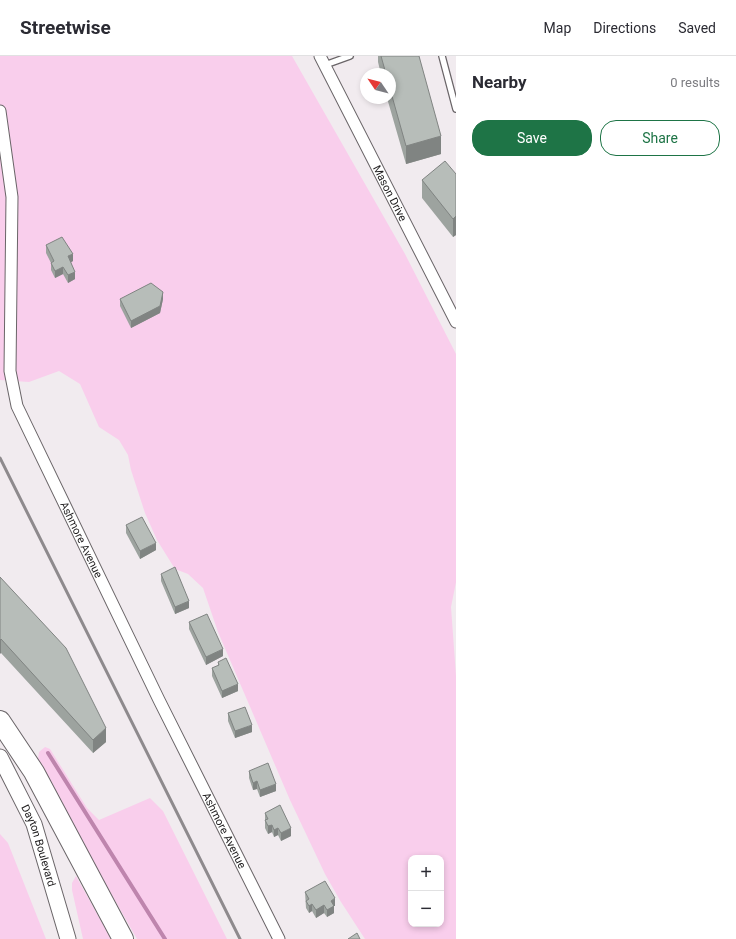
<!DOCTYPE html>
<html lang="en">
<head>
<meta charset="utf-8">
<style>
	:root { --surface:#fff; --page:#f2f2f3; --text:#2b2b33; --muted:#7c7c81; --line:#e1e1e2; --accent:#1e7446 }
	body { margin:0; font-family:Roboto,sans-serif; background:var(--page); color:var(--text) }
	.controls { position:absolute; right:12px; bottom:12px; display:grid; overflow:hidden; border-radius:8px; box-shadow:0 2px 6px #0003 }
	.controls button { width:36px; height:36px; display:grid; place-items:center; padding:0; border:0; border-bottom:1px solid var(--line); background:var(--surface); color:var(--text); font:20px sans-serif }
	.compass { position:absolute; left:360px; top:12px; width:36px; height:36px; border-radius:50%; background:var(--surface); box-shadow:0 2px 6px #0003; rotate:305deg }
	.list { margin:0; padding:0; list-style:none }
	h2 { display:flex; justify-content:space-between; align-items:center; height:52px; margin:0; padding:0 16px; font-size:17px }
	h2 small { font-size:13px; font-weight:400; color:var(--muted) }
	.actions { display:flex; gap:8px; padding:12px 16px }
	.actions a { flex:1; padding:9px 0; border:1px solid var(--accent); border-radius:16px; text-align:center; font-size:14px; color:var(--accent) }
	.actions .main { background:var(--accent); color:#fff }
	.map { position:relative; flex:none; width:456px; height:883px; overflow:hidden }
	header { display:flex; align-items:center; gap:24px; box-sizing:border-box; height:56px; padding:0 20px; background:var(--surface); border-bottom:1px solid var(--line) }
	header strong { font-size:19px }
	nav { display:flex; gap:22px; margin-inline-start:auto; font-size:14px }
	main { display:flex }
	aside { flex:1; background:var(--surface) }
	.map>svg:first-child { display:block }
</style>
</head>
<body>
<header>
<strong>Streetwise</strong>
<nav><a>Map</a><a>Directions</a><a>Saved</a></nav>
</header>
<main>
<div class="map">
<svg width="456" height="883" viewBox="0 0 456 883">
	<rect width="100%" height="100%" fill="#f1ebef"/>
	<path fill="#f9ceec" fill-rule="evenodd" d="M0,0H292L405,198L456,298V526L451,551L456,620V883H365L341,846L325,818L290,744L218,576L203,532L188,518L175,513L157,484L145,457L131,414L128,399L119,384L99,371L80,328L59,315L29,326L0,324ZM411,802H441V868H411Z
		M45,691L50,693L87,752L99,764L150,742L163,755L227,883H137L82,787L38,703L39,696Z
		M0,778L8,787L46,883H0Z
		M76,820L111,883H83L72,834V827Z"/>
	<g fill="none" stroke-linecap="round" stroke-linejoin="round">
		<path stroke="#be85ad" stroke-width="4" d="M48,697L165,883"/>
		<g stroke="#6a6568" stroke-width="8">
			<path id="service" d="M442,0L456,53
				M325,9L350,0"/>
		</g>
		<g stroke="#6a6568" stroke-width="13">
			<g id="minor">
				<path id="s1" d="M320,0L456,266"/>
				<path id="s2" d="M0,55L12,141L10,315L17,350L159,644L279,883"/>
			</g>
		</g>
		<g stroke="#6a6568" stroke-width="17">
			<g id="secondary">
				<path id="s3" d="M0,701L34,768L68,883"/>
			</g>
		</g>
		<g stroke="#6a6568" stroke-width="22">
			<path id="motorway" d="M0,665L34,716L123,883"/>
		</g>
		<use href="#service" stroke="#fff" stroke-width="5.5"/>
		<use href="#minor" stroke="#fff" stroke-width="11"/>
		<use href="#secondary" stroke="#fff" stroke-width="15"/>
		<use href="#motorway" stroke="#fff" stroke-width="20"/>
		<path stroke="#8e8a8d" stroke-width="3" d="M0,402L240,883"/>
	</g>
	<path fill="#9da39f" d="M378,0H419L441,98L406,108L387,42H390V18H381L378,6Z
		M456,118V179L453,181L422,142V124Z
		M46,189L73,205L71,206L75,223L68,227L63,218L55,222L51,214V207L46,197Z
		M120,243H163L160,257L131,272L120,250Z
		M126,469L156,494L140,503L126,477Z
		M161,518L189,552L175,558L161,525Z
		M0,521L106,686L93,697L1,597Z
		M189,566L223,600L206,609L189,573Z
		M218,606L238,635L222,642L212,620V612L218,610Z
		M228,657L252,676L235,682L228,665Z
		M249,715L276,735L260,741L257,733L253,734L249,722Z
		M265,757L291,780L281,785L278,779L274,781L272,776L268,778L265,772Z
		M305,836L335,850H334V857L327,861L324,857L316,862L312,855L309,857L306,852Z"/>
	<path fill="#808482" d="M441,80V98L406,108V90Z
		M456,160V179L453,181V163Z
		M73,198V205L68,208V200Z
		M63,211V218L55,222V215Z
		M75,216V223L68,227V219Z
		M163,236V243L160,257L131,272V265Z
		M156,487V494L140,503V495Z
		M189,545V552L175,558V551Z
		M1,583V597L0,598V584Z
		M223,593V600L206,609V601Z
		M238,628V635L222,642V635Z
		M252,669V676L235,682V675Z
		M106,672V686L93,697V684Z
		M257,725V733L253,734V727Z
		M276,728V735L260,741V734Z
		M272,769V776L268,778V770Z
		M278,772V779L274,781V774Z
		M291,772V780L281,785V777Z
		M335,842V850H334V857L327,861V854L331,845Z
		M312,848V855L309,857V850Z
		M324,849V857L316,862V854Z"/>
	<path fill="#b7bdb9" stroke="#808482" d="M381,0H419L441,80L406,90L390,33V18H386Z
		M445,105L456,118V160L453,163L422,124Z
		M62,181L73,198L68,200L75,216L68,219L63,211L55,215L51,207L54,205L46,189Z
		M151,227L163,236L160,250L131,265L120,243Z
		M142,461L156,487L140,495L126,469Z
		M175,511L189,545L175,551L161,518Z
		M0,521L66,592L106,672L93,684L1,583L0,584Z
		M207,558L223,593L206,601L189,566Z
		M226,602L238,628L222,635L212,612L219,609L218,606Z
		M245,651L252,669L235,675L228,657Z
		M268,707L276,728L260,734L257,725L253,727L249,715Z
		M280,749L291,772L281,777L278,772L274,774L272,769L268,770L265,764L268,763L265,757Z
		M325,825L335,842L331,845L334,850L327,854L324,849L316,854L312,848L309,850L306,845L309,843L305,836Z
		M357,877L360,883H348Z"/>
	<g text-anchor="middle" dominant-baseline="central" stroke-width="4" stroke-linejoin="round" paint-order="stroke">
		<g font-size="11" fill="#222021" stroke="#fff">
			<text stroke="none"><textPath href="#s1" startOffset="154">Mason Drive</textPath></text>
			<text stroke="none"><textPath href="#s2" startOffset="445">Ashmore Avenue</textPath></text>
			<text stroke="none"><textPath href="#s2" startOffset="769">Ashmore Avenue</textPath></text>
			<text stroke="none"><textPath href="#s3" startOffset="97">Dayton Boulevard</textPath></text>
		</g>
	</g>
</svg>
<div class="controls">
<button>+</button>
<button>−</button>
</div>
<svg class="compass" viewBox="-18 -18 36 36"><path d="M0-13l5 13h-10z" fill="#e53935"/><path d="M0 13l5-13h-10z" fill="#7c7c81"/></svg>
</div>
<aside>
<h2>Nearby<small>0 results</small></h2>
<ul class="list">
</ul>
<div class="actions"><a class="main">Save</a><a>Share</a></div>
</aside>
</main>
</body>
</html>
